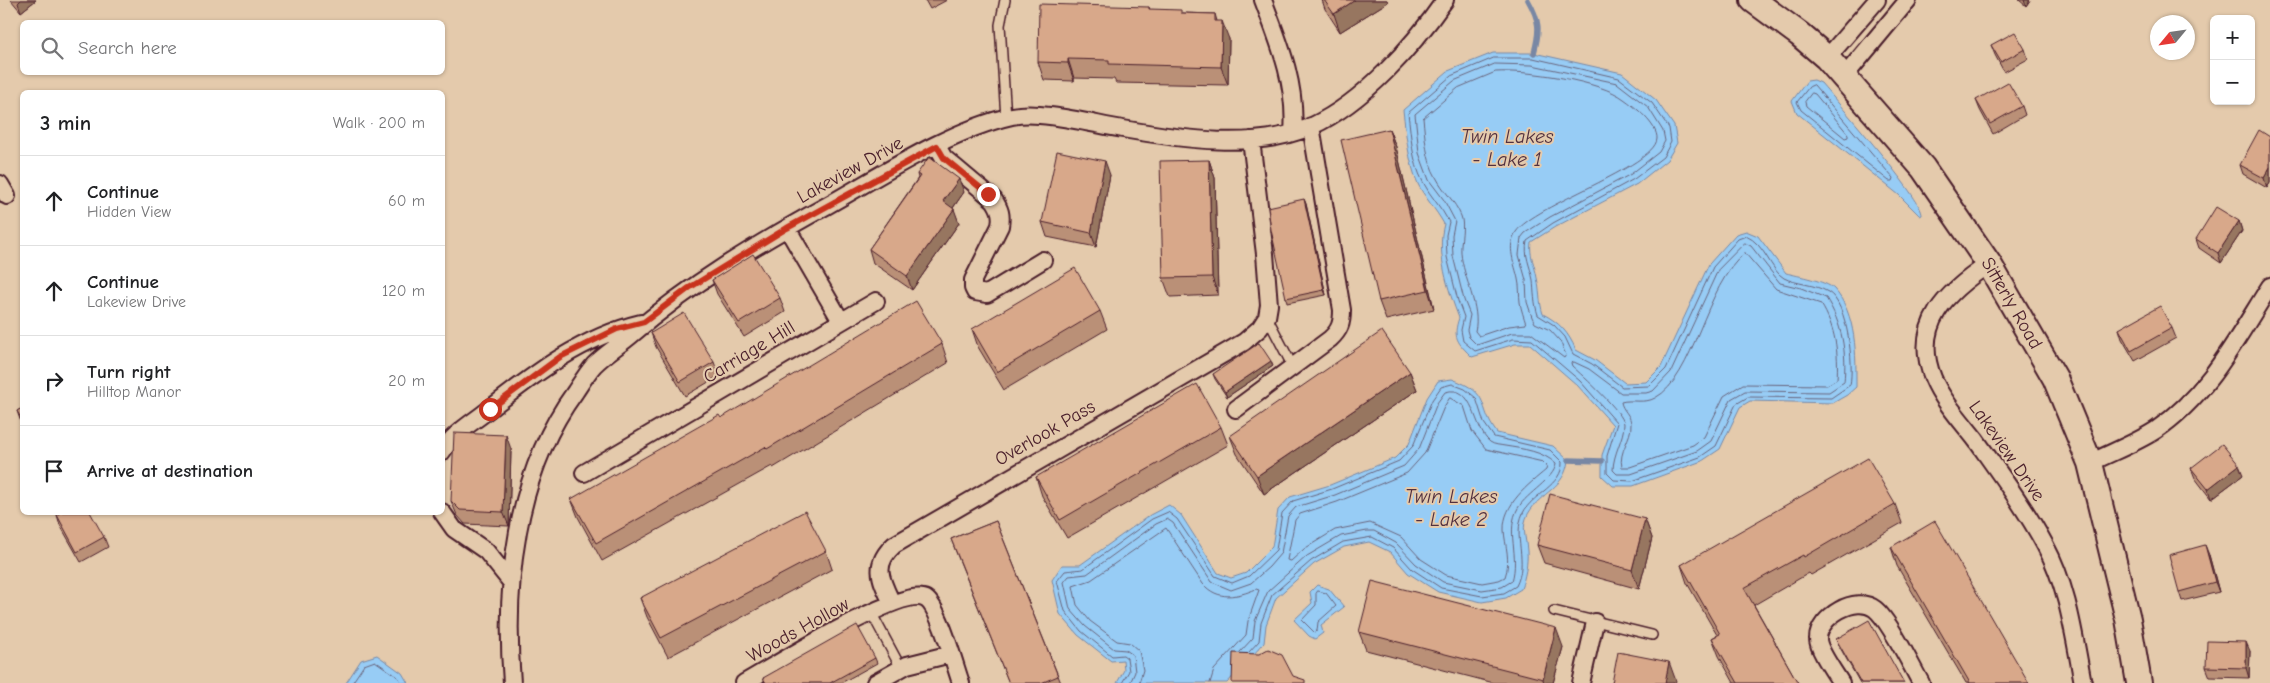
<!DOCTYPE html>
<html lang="en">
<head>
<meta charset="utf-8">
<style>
	:root { --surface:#fff; --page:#f2f2f2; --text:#202124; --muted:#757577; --line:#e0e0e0 }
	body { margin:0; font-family:"Comic Neue",sans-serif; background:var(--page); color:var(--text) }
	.controls { position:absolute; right:15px; top:15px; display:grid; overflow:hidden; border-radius:8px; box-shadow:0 1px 4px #0004 }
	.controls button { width:45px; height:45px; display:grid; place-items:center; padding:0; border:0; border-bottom:1px solid var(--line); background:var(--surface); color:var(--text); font:25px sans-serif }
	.compass { position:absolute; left:2150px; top:15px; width:45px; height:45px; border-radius:50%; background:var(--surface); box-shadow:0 1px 4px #0004; rotate:241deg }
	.stop { position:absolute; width:15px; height:15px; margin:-11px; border:4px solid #c8321e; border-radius:50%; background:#fff }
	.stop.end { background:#c8321e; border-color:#fff; box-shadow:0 1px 5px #0008 }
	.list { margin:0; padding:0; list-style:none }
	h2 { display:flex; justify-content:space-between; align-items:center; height:65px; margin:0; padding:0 20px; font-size:21px }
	h2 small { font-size:16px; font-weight:400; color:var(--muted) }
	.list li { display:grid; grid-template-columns:32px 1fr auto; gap:15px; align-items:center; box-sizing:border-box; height:90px; padding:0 20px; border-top:1px solid var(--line) }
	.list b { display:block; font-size:19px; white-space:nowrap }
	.list p { margin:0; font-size:16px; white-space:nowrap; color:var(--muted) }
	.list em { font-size:16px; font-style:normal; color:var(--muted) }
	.icon { flex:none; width:28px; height:28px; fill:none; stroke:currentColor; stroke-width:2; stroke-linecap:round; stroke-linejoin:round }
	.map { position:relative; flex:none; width:2270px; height:683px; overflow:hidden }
	.search { position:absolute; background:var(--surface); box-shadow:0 1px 4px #0004; left:20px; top:20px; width:425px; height:55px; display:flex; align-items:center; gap:12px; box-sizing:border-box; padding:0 18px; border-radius:8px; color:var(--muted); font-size:19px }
	.panel { position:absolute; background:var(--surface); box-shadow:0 1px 4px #0004; left:20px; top:90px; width:425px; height:425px; border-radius:8px }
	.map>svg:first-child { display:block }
</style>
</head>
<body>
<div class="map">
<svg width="2270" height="683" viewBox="0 0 2270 683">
	<rect width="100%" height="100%" fill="#e4caac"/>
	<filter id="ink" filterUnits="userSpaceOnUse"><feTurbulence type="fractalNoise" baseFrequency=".02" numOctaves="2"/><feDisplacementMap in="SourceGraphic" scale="10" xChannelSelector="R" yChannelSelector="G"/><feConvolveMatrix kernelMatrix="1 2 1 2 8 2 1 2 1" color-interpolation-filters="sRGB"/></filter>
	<g filter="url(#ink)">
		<path fill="#97ccf5" stroke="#7887a4" d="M1493,53H1534L1622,73L1656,100L1674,126L1677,143L1667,160L1637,184L1555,227L1531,242C1529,256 1535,265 1537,278C1540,290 1539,302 1543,314C1560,323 1568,332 1576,350L1595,360L1625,383L1646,382L1661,367L1709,264L1736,234L1746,231L1758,236L1786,273C1798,276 1826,281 1834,289C1857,314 1856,356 1856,387L1847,395L1833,403L1750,401L1740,407L1720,449L1702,461L1633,486H1613L1602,476V455L1613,425L1577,385L1530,344H1515L1472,357C1458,343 1452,338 1459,318C1448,290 1436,253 1444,224C1437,211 1423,195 1418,184C1408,160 1406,135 1403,110L1448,71Z
			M1814,80L1821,83C1837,102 1923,199 1922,215L1920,216L1899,195L1797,113L1792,101L1807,81Z
			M1452,379C1493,394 1476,405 1497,433L1553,446L1568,460C1565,489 1541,491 1528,514C1521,527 1526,537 1527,551C1528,564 1525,577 1521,589L1506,598L1482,602L1438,592L1408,573L1390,552L1369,542L1344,547L1314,564L1276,598L1266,625L1264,643L1227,683H1117L1124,670L1123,660L1111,661L1078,635L1060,614L1052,580L1062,565H1080L1150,515L1169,505L1181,515L1218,573L1231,578L1246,573L1272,547L1278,510L1290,497L1330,485L1395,458L1409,444L1427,398L1438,381Z
			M1317,585L1329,589L1344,607L1321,625L1323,633L1315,639L1309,636L1294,620L1312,603L1310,592Z
			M377,655L402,673L408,683H346L361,660Z"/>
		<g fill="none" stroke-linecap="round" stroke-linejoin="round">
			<path stroke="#69647c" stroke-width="1" d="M1494,58H1533L1619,78L1652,103L1669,128L1671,142L1663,157L1634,179L1553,223L1527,241C1524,256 1530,265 1533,280C1534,292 1534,303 1538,315L1554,325L1565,337L1573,354L1592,364L1622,387L1649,386L1666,369L1713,267L1738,239L1746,236C1765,244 1770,270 1784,278C1795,284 1815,284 1828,292C1848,303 1854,365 1850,385L1831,398L1748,397L1736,404L1716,446L1700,457L1632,481L1614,480L1607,473V456L1617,423L1580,381L1532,340L1513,339L1475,351L1463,341L1461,330L1464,317L1458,301L1447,257L1446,235L1449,222C1442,208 1430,196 1423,182C1412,161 1411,136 1408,113L1451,76Z
				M1495,64L1532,65L1617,83L1648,107L1663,131L1665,141L1659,152L1631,174L1550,217L1525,233L1521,238L1519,255L1526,280L1527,302L1532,317L1535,323L1550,330L1560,341L1566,355L1564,358L1531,333H1512L1477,345L1469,337L1467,330L1470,315L1464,300L1453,256L1452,235L1455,221L1444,200L1429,180L1419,153L1415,114L1454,81Z
				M1496,72C1526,70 1601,81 1624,99C1634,106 1658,125 1657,139C1654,167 1534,205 1516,232C1506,247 1515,264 1518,279C1520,287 1519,295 1520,302C1521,310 1524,317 1526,324L1509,326L1479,336L1475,331C1481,307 1463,278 1461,253C1460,242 1465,225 1461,216C1455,201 1443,191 1436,177C1426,160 1425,137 1423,118L1458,88Z
				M1814,85L1893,178L1892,181H1889L1801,110L1797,102L1809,87Z
				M1812,93L1815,94L1848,134V137L1845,138L1806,106L1805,102Z
				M1745,243L1751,246L1780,283L1801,288L1826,298C1842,323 1847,353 1844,382L1829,392L1745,391L1731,399L1711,441L1697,451L1631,474H1617L1613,470C1613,454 1624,438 1624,424C1624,413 1582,375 1572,366L1571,363L1574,362L1589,369L1621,393H1646L1653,391L1671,372L1718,270Z
				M1745,253L1776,289L1821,304C1835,326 1839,353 1837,379L1827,385L1743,384L1724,396L1704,437L1693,445L1630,467H1622C1618,452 1632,438 1631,424C1631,415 1622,410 1621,402C1631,399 1645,404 1655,398C1695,377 1704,286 1745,253Z
				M1450,398L1464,406L1472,431L1486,449L1543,462L1547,466L1546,470C1528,485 1503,504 1504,530C1505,546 1511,560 1505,577L1499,580L1482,583L1446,575L1421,559L1401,537L1370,523L1335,530L1304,549L1291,561L1287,560L1295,520L1300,514L1337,502L1407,473L1425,453L1444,407Z
				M1318,591L1326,593L1336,606L1318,622L1317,631L1314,632L1302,620L1316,605V594Z
				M352,683L364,665L375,661L398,677L402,683
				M1122,683L1129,671L1127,658L1123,655L1112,656L1081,631L1065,611L1057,581L1065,571L1083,569L1152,519L1168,512L1177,519L1215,576L1232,583L1249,576L1276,550L1282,513L1293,501L1332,489L1399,461L1413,446L1432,400L1441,387L1452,384L1465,389L1476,398L1484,423L1494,437L1550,450L1562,462C1563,485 1532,494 1523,513C1512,537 1529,560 1516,586L1504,593L1482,596L1441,588L1412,569L1393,548L1372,537L1343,542L1311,561L1272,595L1261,623L1259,641L1249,652
				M1130,683L1135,672L1133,655L1126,650L1114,649L1085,626L1070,609L1064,582L1069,576L1087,574L1156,524L1167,519L1173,523L1212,582L1231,590L1251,583L1269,567L1281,553L1288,516L1296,507L1335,495L1404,466L1419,449L1437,403L1445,392C1475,383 1473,429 1490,442C1494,445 1500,445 1505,446C1523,449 1543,451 1556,464C1554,479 1527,493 1518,508C1505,531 1520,555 1512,581L1502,587L1482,590L1443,582L1416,564L1396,543L1374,531H1367L1341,536L1307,556L1268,591L1255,621L1253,638L1240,652
				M1139,683L1143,670L1139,651L1130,643L1117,641L1090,621L1077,605L1073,586L1091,580L1166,528L1203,584C1218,601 1237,597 1256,589L1259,590L1248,621L1246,635L1214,670L1210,683"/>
			<path stroke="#7887a4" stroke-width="5.5" d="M1528,0C1540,21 1540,30 1534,53
				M1568,460L1602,461"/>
			<g stroke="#4a1f2b" stroke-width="12">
				<path id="lane" d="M1005,0L1000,25L1006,118
					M1267,317L1293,367
					M1554,611L1652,635
					M871,612L901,668"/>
			</g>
			<g stroke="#4a1f2b" stroke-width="20">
				<path id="street" d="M1263,0C1279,42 1297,85 1293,132
					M1827,58L1877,0
					M1844,77L1908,0
					M937,146L944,158L994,200C1000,209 1002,215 1000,226L973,280V288L975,292L987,294L1043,260
					M0,184L7,196
					M787,228L841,321
					M1989,264C1948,291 1911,324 1933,378C1942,400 1961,421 1976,440C2000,474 2025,508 2045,545C2068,587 2074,636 2083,683
					M1236,409L1330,339C1340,330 1342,323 1342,310L1311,126
					M442,452C452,434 472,423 487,411C534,374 582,337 641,323
					M2090,463C2112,452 2136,443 2156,430C2208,395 2237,338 2270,286
					M584,473L876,301
					M442,512L454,529L486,551L511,582
					M892,603C881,580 872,565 894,545L1244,342L1260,328L1267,317L1269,305L1265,254L1251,140
					M512,683C504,585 515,474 575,392C581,383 587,373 594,365C605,354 618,346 630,336C690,284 759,243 828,205C883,174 950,130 1012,116C1041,110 1092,124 1123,129C1180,139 1257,151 1312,126C1364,102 1413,46 1445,0
					M744,683C771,668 902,585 926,599C939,607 955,666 961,683
					M875,683L907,665L951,654
					M1581,683L1595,622
					M1841,683C1835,673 1818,650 1818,639C1818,617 1856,594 1875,609C1889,620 1911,665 1921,683"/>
			</g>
			<g stroke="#4a1f2b" stroke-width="28">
				<g id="secondary">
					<path id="s1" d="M1753,0L1799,34L1827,58L1923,168L1989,264L2055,378L2090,463L2128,619L2139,683"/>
				</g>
			</g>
			<use href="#lane" stroke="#e4caac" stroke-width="9"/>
			<use href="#street" stroke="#e4caac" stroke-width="16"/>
			<use href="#secondary" stroke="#e4caac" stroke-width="24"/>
		</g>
		<path fill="#ba9077" stroke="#4a1f2b" d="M11,0H36L21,12Z
			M925,0H947L930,9Z
			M1322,0H1387L1388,2L1340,32L1325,9Z
			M2019,0H2030L2026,6Z
			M1149,7L1150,10L1183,13L1215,14L1217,21L1229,39L1228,85L1116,83L1114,79L1074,78V81L1044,80L1038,62Z
			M1991,45L2025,49L2028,59L2004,72L1995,55Z
			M1976,100L2022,106L2025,115L1993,134L1980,110Z
			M1389,129L1396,147L1434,309L1386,320L1379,301Z
			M2270,137V183L2267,188L2243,174L2240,165Z
			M1209,160L1215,178L1218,295L1170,297L1163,278Z
			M917,174L964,192L953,208L959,223L912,290L873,263L869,249L918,178Z
			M1110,175L1096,247L1047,237L1042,222Z
			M1304,199L1306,204L1326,295L1287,303L1286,298Z
			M2239,221L2242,231L2221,263L2199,248L2196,239Z
			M712,280L780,298L785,312L744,337L717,294Z
			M1100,311L1107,329L1004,390L978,347L972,329Z
			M2172,328L2176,338L2135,361L2122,339L2119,329Z
			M651,333L714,362L719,376L685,396L656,347Z
			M942,344L948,363L773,468L772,466L602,561L578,517L571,499Z
			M1273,366L1227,397L1215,379L1213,374Z
			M1410,372L1417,390L1264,494L1237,454L1230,436Z
			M22,408V425L17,411Z
			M1221,427L1228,445L1067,538L1042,496L1036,477Z
			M511,449L509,526L465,524L457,515L451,501Z
			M2191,468L2243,475L2211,499L2195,478Z
			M1895,504L1902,523L1811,575L1809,573L1754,605L1798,683H1734L1719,656L1712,638L1717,635L1687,583L1681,565Z
			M57,515L104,537L108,547L81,562L60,525Z
			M1645,519L1652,538L1639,589L1544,563L1537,545Z
			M996,521L1061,683H1009L958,557L951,539Z
			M1891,547L2029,683H1966L1897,566Z
			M826,551L832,569L668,657L647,617L640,598Z
			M2209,555L2219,592L2182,601L2179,592Z
			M1359,632L1563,647L1553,683H1494L1366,650Z
			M1836,639L1904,683H1860L1838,644Z
			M2250,651L2249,678L2210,677L2206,667Z
			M875,658L877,663L841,683H765L763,678Z"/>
		<path fill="#977661" stroke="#4a1f2b" d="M21,0H36L21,12L18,3Z
			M1355,0H1387L1388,2L1340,32L1334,14Z
			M2024,0H2030L2026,6Z
			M1222,21L1229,39L1228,85L1221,67Z
			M1068,59L1074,78V81L1068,63Z
			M1389,129L1396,147L1434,309L1428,290Z
			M1209,160L1215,178L1218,295L1212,277Z
			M1105,161L1110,175L1096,247L1091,233Z
			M2270,167V183L2267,188L2264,178Z
			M959,179L964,192L948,215L943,201Z
			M1304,199L1306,204L1326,295L1324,290Z
			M954,209L959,223L912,290L907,276Z
			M2239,221L2242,231L2221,263L2218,253Z
			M1271,361L1273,366L1227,397L1225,392Z
			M1410,372L1417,390L1264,494L1257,476Z
			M506,435L511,449L509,526L503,512Z
			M2239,465L2243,475L2211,499L2208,489Z
			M1645,519L1652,538L1639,589L1632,570Z
			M2205,545L2209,555L2219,592L2215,582Z
			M1556,628L1563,647L1553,683H1544L1543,679Z
			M2246,642L2250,651L2249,678L2246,668Z
			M1669,662L1676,681L1675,683H1665Z"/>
		<path fill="#d8a88a" stroke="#4a1f2b" d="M1324,0H1355L1334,14Z
			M1039,4L1149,7V9L1181,10V13L1215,14V21H1222L1221,67L1109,64V60L1068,59V63L1038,62Z
			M2015,32L2025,49L2001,62L1991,45Z
			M2008,82L2022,106L1990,124L1976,100Z
			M1389,129L1428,290L1379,301L1341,140Z
			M2259,130L2270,137V167L2264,178L2240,165Z
			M1057,151L1105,161L1091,233L1042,222Z
			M929,157L959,179L943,201L954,209L907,276L869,249L920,176L917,174Z
			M1209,160L1212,277L1163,278L1160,161Z
			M1304,199L1324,290L1286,298L1271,230L1268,207Z
			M2216,207L2239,221L2218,253L2196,239Z
			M753,254L780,298L739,323L712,280Z
			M1075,268L1100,311L997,372L972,329Z
			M916,301L942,344L767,449L765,447L596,543L571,499L719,415L721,418Z
			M2160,306L2172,328L2131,351L2119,329Z
			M684,313L714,362L680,382L651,333Z
			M1382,331L1410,372L1257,476L1230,436Z
			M1259,343L1271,361L1225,392L1213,374Z
			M1197,384L1221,427L1060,520L1036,477Z
			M22,408V420L17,411Z
			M454,433L506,435L503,512L460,510L451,501Z
			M2222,444L2239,465L2208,489L2191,468Z
			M1868,458L1895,504L1804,557L1803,555L1744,588L1798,683H1738L1712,638L1720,634L1681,565Z
			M1550,494L1645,519L1632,570L1537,545Z
			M805,511L826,551L661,638L640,598Z
			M61,512H90L104,537L77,552L57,515Z
			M996,521L1058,676L1041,683H1009L951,539Z
			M1935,521L2029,683H1970L1891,547Z
			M2205,545L2215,582L2179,592L2169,555Z
			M1372,581L1556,628L1543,679L1359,632Z
			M1869,620L1904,683H1861L1836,639Z
			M857,625L875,658L830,683H766L763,678Z
			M2207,641L2246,642V668L2206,667Z
			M1268,649L1282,655L1293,676L1305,680V683H1232L1233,653L1259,654Z
			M1618,652L1669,662L1665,683H1612Z"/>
	</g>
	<g fill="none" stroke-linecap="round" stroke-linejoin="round" filter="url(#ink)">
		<path stroke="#c8321e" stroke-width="6" d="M490,409L560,357L617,329L644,322L689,288L787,228L937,146L944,158L988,194"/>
	</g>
	<g text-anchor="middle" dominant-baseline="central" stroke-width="4" stroke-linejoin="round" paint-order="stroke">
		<g font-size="19" fill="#4a1f2b" stroke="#e4caac">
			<text transform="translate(850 170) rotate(-29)">Lakeview Drive</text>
			<text stroke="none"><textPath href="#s1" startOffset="402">Sitterly Road</textPath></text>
			<text transform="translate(749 352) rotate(-31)">Carriage Hill</text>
			<text transform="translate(1045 433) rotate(-30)">Overlook Pass</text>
			<text transform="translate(2007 451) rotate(55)">Lakeview Drive</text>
			<text transform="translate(798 630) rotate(-29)">Woods Hollow</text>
		</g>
		<g font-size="20" font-style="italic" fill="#52303f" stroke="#e4caac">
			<text x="1507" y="136">Twin Lakes<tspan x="1507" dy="23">- Lake 1</tspan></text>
			<text x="1451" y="496">Twin Lakes<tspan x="1451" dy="23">- Lake 2</tspan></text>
		</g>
	</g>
</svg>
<div class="controls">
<button>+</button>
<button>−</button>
</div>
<svg class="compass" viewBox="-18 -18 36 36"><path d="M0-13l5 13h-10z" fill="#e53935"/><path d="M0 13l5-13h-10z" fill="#757577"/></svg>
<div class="stop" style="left:490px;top:409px"></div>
<div class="stop end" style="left:988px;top:194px"></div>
<div class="search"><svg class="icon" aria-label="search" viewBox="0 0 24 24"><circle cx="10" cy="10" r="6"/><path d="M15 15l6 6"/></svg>Search here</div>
<section class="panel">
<h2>3 min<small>Walk · 200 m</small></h2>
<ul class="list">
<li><svg class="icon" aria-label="ahead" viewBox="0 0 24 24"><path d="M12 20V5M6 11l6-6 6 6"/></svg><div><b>Continue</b><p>Hidden View</p></div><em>60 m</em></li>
<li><svg class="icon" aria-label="ahead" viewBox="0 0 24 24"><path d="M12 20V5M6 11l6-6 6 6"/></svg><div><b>Continue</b><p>Lakeview Drive</p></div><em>120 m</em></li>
<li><svg class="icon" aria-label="right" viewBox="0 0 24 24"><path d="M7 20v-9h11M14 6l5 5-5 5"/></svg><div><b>Turn right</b><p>Hilltop Manor</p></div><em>20 m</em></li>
<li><svg class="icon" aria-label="arrive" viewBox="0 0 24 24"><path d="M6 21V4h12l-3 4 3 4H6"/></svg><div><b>Arrive at destination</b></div></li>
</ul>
</section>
</div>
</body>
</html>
